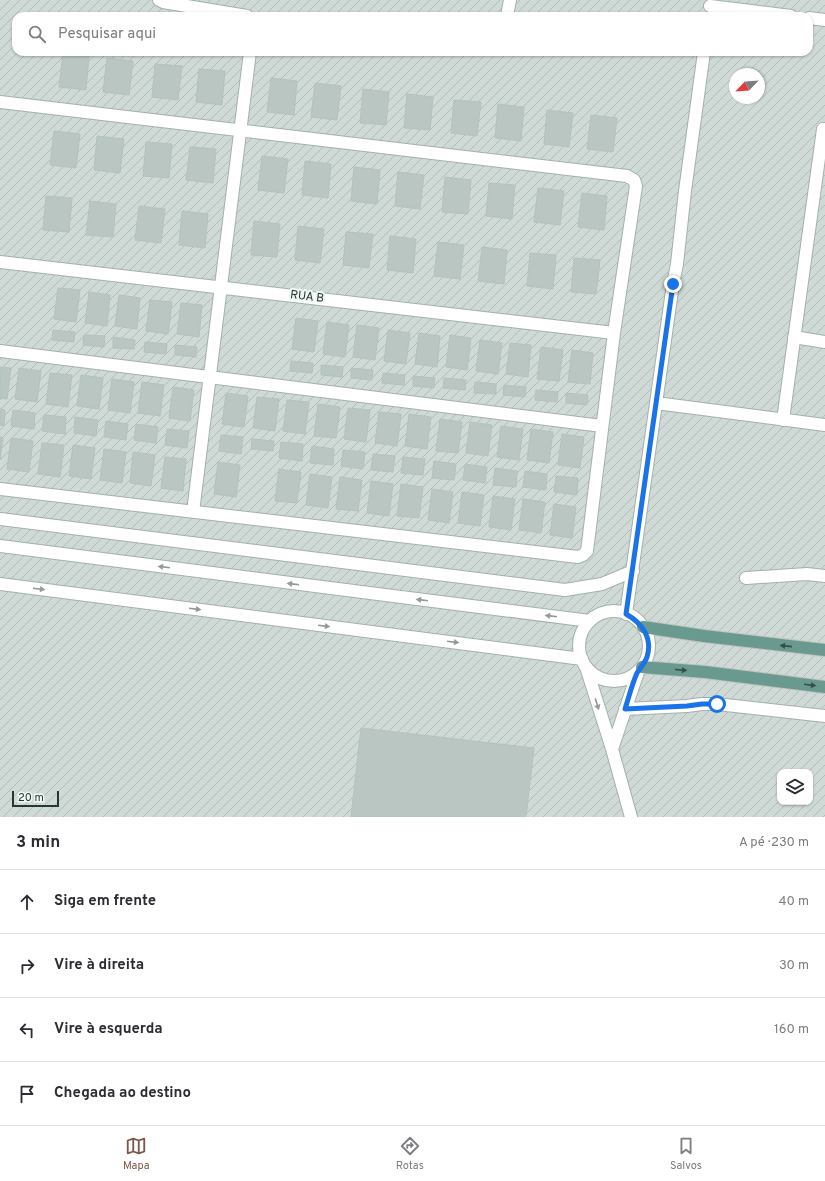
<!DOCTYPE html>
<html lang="pt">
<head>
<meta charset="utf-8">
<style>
	:root { --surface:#fff; --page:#f2f2f3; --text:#2b2b33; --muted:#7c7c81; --line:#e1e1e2; --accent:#7c564a }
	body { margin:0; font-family:Overpass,sans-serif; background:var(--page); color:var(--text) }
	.controls { position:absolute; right:12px; bottom:12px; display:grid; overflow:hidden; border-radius:8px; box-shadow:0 1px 3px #0004 }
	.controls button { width:36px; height:36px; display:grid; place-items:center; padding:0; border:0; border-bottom:1px solid var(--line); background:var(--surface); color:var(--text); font:20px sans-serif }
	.compass { position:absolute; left:729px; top:68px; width:36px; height:36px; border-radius:50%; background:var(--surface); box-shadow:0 1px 3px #0004; rotate:245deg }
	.scale { position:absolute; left:12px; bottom:10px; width:47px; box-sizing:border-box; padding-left:4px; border:2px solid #233733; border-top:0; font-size:11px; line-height:14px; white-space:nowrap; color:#233733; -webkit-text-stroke:3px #f0f6f3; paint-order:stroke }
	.stop { position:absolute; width:12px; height:12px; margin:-9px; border:3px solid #1a73e8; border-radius:50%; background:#fff }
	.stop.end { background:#1a73e8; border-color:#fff; box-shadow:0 1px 4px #0008 }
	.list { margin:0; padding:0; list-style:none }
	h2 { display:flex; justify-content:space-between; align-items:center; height:52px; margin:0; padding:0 16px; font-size:17px }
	h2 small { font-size:13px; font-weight:400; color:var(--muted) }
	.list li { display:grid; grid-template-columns:26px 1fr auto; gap:12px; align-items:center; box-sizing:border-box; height:64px; padding:0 16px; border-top:1px solid var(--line) }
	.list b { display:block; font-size:15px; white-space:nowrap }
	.list em { font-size:13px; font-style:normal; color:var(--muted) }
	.icon { flex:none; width:22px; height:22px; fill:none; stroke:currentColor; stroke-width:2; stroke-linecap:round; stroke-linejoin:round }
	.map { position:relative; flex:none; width:825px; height:817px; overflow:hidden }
	.search { position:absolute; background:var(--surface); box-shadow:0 1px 3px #0004; left:12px; right:12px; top:12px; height:44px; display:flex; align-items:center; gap:10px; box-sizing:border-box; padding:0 14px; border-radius:12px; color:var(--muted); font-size:15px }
	.sheet { height:308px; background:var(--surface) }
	nav { display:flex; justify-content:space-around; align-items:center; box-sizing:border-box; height:56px; border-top:1px solid var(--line); background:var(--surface); font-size:11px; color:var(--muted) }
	nav a { display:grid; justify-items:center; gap:2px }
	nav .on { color:var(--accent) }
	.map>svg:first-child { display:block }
</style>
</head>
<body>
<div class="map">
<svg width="825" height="817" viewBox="0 0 825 817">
	<defs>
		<pattern id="industrial-furrows" width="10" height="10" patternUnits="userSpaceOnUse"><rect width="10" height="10" fill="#cfd9d5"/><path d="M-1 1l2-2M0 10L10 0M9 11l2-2" fill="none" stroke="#b1bbb7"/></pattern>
	</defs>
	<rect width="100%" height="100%" fill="#e0e9e6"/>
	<path fill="url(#industrial-furrows)" fill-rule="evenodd" d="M0,0H825V817H0ZM16,16H809V52H16ZM735,74H759V98H735ZM780,772H810V802H780Z"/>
	<path fill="#b9c6c2" stroke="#b4c2bd" d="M63,53L89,56L86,90L59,87Z
		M107,58L133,61L129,95L103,92Z
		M155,64L182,66L178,100L152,97Z
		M199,69L225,71L222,105L196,102Z
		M271,78L297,81L294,115L267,112Z
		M315,83L341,86L337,120L311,117Z
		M363,89L389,92L386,125L360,123Z
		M407,94L433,97L430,130L404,128Z
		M454,100L481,102L477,136L451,133Z
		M498,104L524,107L521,141L495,138Z
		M547,110L573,113L569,147L544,144Z
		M591,115L617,118L613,152L587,149Z
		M54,131L80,134L76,168L50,165Z
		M97,136L124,139L120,173L94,170Z
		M146,142L172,144L169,178L143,176Z
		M190,147L216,149L213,183L186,180Z
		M262,156L288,159L284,193L258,190Z
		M305,161L331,164L328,198L302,195Z
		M354,167L380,170L377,204L351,201Z
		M398,172L424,175L420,209L395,206Z
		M445,177L471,180L468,214L442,212Z
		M489,183L515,185L512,219L486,216Z
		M538,188L564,191L560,225L534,222Z
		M582,193L607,196L604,230L578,227Z
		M46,196L72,198L69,232L43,230Z
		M90,201L116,204L113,237L86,235Z
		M139,206L165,209L161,243L135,240Z
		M182,211L208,214L205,248L179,245Z
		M254,221L280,224L277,257L251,255Z
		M298,226L324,229L320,263L295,260Z
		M346,232L373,234L369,268L343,265Z
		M390,236L416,239L413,273L387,270Z
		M438,242L464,245L460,279L434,276Z
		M482,247L507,250L504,284L478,281Z
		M530,253L556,255L553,289L527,286Z
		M574,258L600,260L596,294L571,292Z
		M58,288L80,290L76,322L54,319Z
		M89,292L110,295L107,326L85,323Z
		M119,295L140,298L137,329L115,326Z
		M150,300L172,302L168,334L146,331Z
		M181,303L202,305L199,337L177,334Z
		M296,318L318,321L314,352L292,349Z
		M327,322L349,325L345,357L323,354Z
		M357,325L379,328L375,360L353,357Z
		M53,330L75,332L74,342L52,340Z
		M388,330L410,333L406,364L384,361Z
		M419,333L440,336L437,367L415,364Z
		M84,335L105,336L104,347L83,345Z
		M450,335L471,338L467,370L446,367Z
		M113,337L135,340L134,349L113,348Z
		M480,340L502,343L498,374L476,371Z
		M145,342L167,344L166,354L144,352Z
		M510,343L531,345L528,377L506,374Z
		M175,345L197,347L196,357L175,355Z
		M541,347L563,350L559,381L537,379Z
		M572,350L593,353L590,384L568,382Z
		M291,361L313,363L312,373L290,371Z
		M321,365L343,367L342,377L321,375Z
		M0,367L11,368L7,399L0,398Z
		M19,368L41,371L37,402L15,399Z
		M351,368L373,370L372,380L351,378Z
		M50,373L72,375L68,407L46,404Z
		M383,373L405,375L404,385L382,383Z
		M81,375L103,378L99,409L77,406Z
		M413,376L435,378L434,388L413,386Z
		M444,378L466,380L465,390L443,388Z
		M112,379L134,382L130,413L108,410Z
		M142,382L164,385L160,416L138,413Z
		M475,382L496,384V394L474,393Z
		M504,385L526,387L525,397L503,395Z
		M173,387L194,390L190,421L169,418Z
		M536,390L558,392L557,402L535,400Z
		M226,393L248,396L244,427L222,424Z
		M566,393L588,395L587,405L566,403Z
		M257,397L279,399L275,431L253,428Z
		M287,400L309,402L305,434L283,431Z
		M318,404L340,407L336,438L314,436Z
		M348,408L370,410L366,442L344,439Z
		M0,409L5,410L4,426L0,425Z
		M13,410L35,413L34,429L11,426Z
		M379,412L401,414L397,446L375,443Z
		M409,414L431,417L427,449L405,446Z
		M44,415L66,417L65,434L42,431Z
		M75,417L98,420L96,436L74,433Z
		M440,419L462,422L458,453L436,451Z
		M106,421L128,424L126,440L104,437Z
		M470,422L492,425L488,456L466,453Z
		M136,424L158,427L156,443L134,440Z
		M501,426L523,429L519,460L497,457Z
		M167,429L189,431L187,448L165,445Z
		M531,429L553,432L549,463L527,460Z
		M562,434L584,437L580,468L558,465Z
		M221,435L243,437L241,454L219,451Z
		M0,437L3,438L0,460Z
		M11,438L33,441L29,472L7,469Z
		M252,439L274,441L273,451L251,449Z
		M281,442L303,444L302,461L279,458Z
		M42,443L64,445L60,477L38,474Z
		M73,445L95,448L91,479L69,476Z
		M312,446L334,449L333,465L310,463Z
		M104,449L126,452L122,483L100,480Z
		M343,450L365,452L363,469L341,466Z
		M133,452L155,455L151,486L130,483Z
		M373,454L395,456L393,472L371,470Z
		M165,457L186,459L183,491L161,488Z
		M403,457L425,459L423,475L401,473Z
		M434,461L456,464L454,480L432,478Z
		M218,462L240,465L236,497L214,494Z
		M465,464L487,467L485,483L463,480Z
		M495,468L517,471L516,487L493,485Z
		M279,469L301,472L297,503L275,501Z
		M525,471L547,474L546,490L523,487Z
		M310,474L332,477L328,508L306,505Z
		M556,476L578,478L577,495L554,492Z
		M340,477L362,480L358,511L336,509Z
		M371,481L393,484L389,516L367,513Z
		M401,484L423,487L419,518L397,516Z
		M432,489L453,492L449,523L428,520Z
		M462,492L484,495L480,526L458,523Z
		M493,496L515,499L511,530L489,527Z
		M523,499L545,502L541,533L519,530Z
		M554,504L576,507L572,538L550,535Z
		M361,728L534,748L526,817H351Z"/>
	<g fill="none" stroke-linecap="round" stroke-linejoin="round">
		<g stroke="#a4b0ad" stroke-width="14">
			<path id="minor" d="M159,0L163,2L247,16
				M710,6L791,16
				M507,16L510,0
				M809,18L825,20
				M0,102L627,176L634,180L636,186L614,333L587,551L583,555L578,557L0,489
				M0,262L614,333
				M794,337L825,342
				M0,351L602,426
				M656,403L825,425
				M783,420L823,129H825
				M193,512L250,52
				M0,519L565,590L602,584L633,571
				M0,546L590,621
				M746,578L807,574L825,576
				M0,584L582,659
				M579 646a35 35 0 1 1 70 0a35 35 0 1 1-70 0Z
				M626,614L673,284L677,264L685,191L704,52
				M586,667L612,749L631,817
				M625,709L687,706L702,704H717L825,716
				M612,749L638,672"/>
		</g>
		<g stroke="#bdc3c2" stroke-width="14">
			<path id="major" d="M643,627L704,636L825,650
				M642,667L705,672L825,687"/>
		</g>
		<use href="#minor" stroke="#fff" stroke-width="12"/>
		<use href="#major" stroke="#6a998f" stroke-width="12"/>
	</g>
	<defs><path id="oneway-solid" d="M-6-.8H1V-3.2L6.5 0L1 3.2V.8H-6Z"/></defs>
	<g fill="#919b99">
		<use href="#oneway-solid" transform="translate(164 567) rotate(-173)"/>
		<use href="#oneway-solid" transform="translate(293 584) rotate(-173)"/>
		<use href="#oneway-solid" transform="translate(39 589) rotate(7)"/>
		<use href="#oneway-solid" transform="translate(422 600) rotate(-173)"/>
		<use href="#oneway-solid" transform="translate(195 609) rotate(7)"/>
		<use href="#oneway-solid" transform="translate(551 616) rotate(-173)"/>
		<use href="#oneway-solid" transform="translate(324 626) rotate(7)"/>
		<use href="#oneway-solid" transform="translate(453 642) rotate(7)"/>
		<use href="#oneway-solid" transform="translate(597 704) rotate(73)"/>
	</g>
	<g fill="#35504a">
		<use href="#oneway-solid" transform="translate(786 646) rotate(-174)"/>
		<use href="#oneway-solid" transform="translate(681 670) rotate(5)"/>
		<use href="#oneway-solid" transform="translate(810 685) rotate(7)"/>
	</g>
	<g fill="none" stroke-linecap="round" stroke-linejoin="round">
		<path stroke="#1a73e8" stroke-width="5" d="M673,284L626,614C642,623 653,638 647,657C645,663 640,668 637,673C632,684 629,697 625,709L687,706L702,704H717"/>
	</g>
	<g text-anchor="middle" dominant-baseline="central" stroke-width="4" stroke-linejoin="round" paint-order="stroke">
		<g font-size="12" fill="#233733" stroke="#f0f6f3">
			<text transform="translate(307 297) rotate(7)">RUA B</text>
		</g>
	</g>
</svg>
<div class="controls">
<button><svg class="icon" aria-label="layers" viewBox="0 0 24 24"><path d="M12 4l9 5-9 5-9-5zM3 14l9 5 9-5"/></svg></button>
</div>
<svg class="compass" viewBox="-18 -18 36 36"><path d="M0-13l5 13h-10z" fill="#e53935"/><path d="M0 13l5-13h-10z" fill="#7c7c81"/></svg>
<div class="scale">20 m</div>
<div class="stop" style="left:717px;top:704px"></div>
<div class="stop end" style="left:673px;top:284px"></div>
<div class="search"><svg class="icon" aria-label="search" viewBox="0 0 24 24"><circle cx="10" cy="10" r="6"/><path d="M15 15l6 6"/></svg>Pesquisar aqui</div>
</div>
<section class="sheet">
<h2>3 min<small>A pé · 230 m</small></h2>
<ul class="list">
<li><svg class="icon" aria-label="ahead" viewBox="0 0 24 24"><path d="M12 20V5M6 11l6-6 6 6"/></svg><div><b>Siga em frente</b></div><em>40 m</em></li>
<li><svg class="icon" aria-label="right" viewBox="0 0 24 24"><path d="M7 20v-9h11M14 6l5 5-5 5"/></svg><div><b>Vire à direita</b></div><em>30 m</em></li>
<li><svg class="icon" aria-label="left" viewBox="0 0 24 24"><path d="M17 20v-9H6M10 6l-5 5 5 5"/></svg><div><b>Vire à esquerda</b></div><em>160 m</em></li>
<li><svg class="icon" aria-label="arrive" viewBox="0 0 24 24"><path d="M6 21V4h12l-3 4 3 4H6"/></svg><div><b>Chegada ao destino</b></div></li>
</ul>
</section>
<nav>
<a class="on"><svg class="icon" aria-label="map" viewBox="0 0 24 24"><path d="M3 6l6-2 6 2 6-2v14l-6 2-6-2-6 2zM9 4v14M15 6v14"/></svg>Mapa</a>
<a><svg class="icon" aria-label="directions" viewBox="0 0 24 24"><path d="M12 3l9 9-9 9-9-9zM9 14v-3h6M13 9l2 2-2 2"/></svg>Rotas</a>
<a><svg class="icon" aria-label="saved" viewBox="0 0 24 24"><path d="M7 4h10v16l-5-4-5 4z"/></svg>Salvos</a>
</nav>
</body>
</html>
